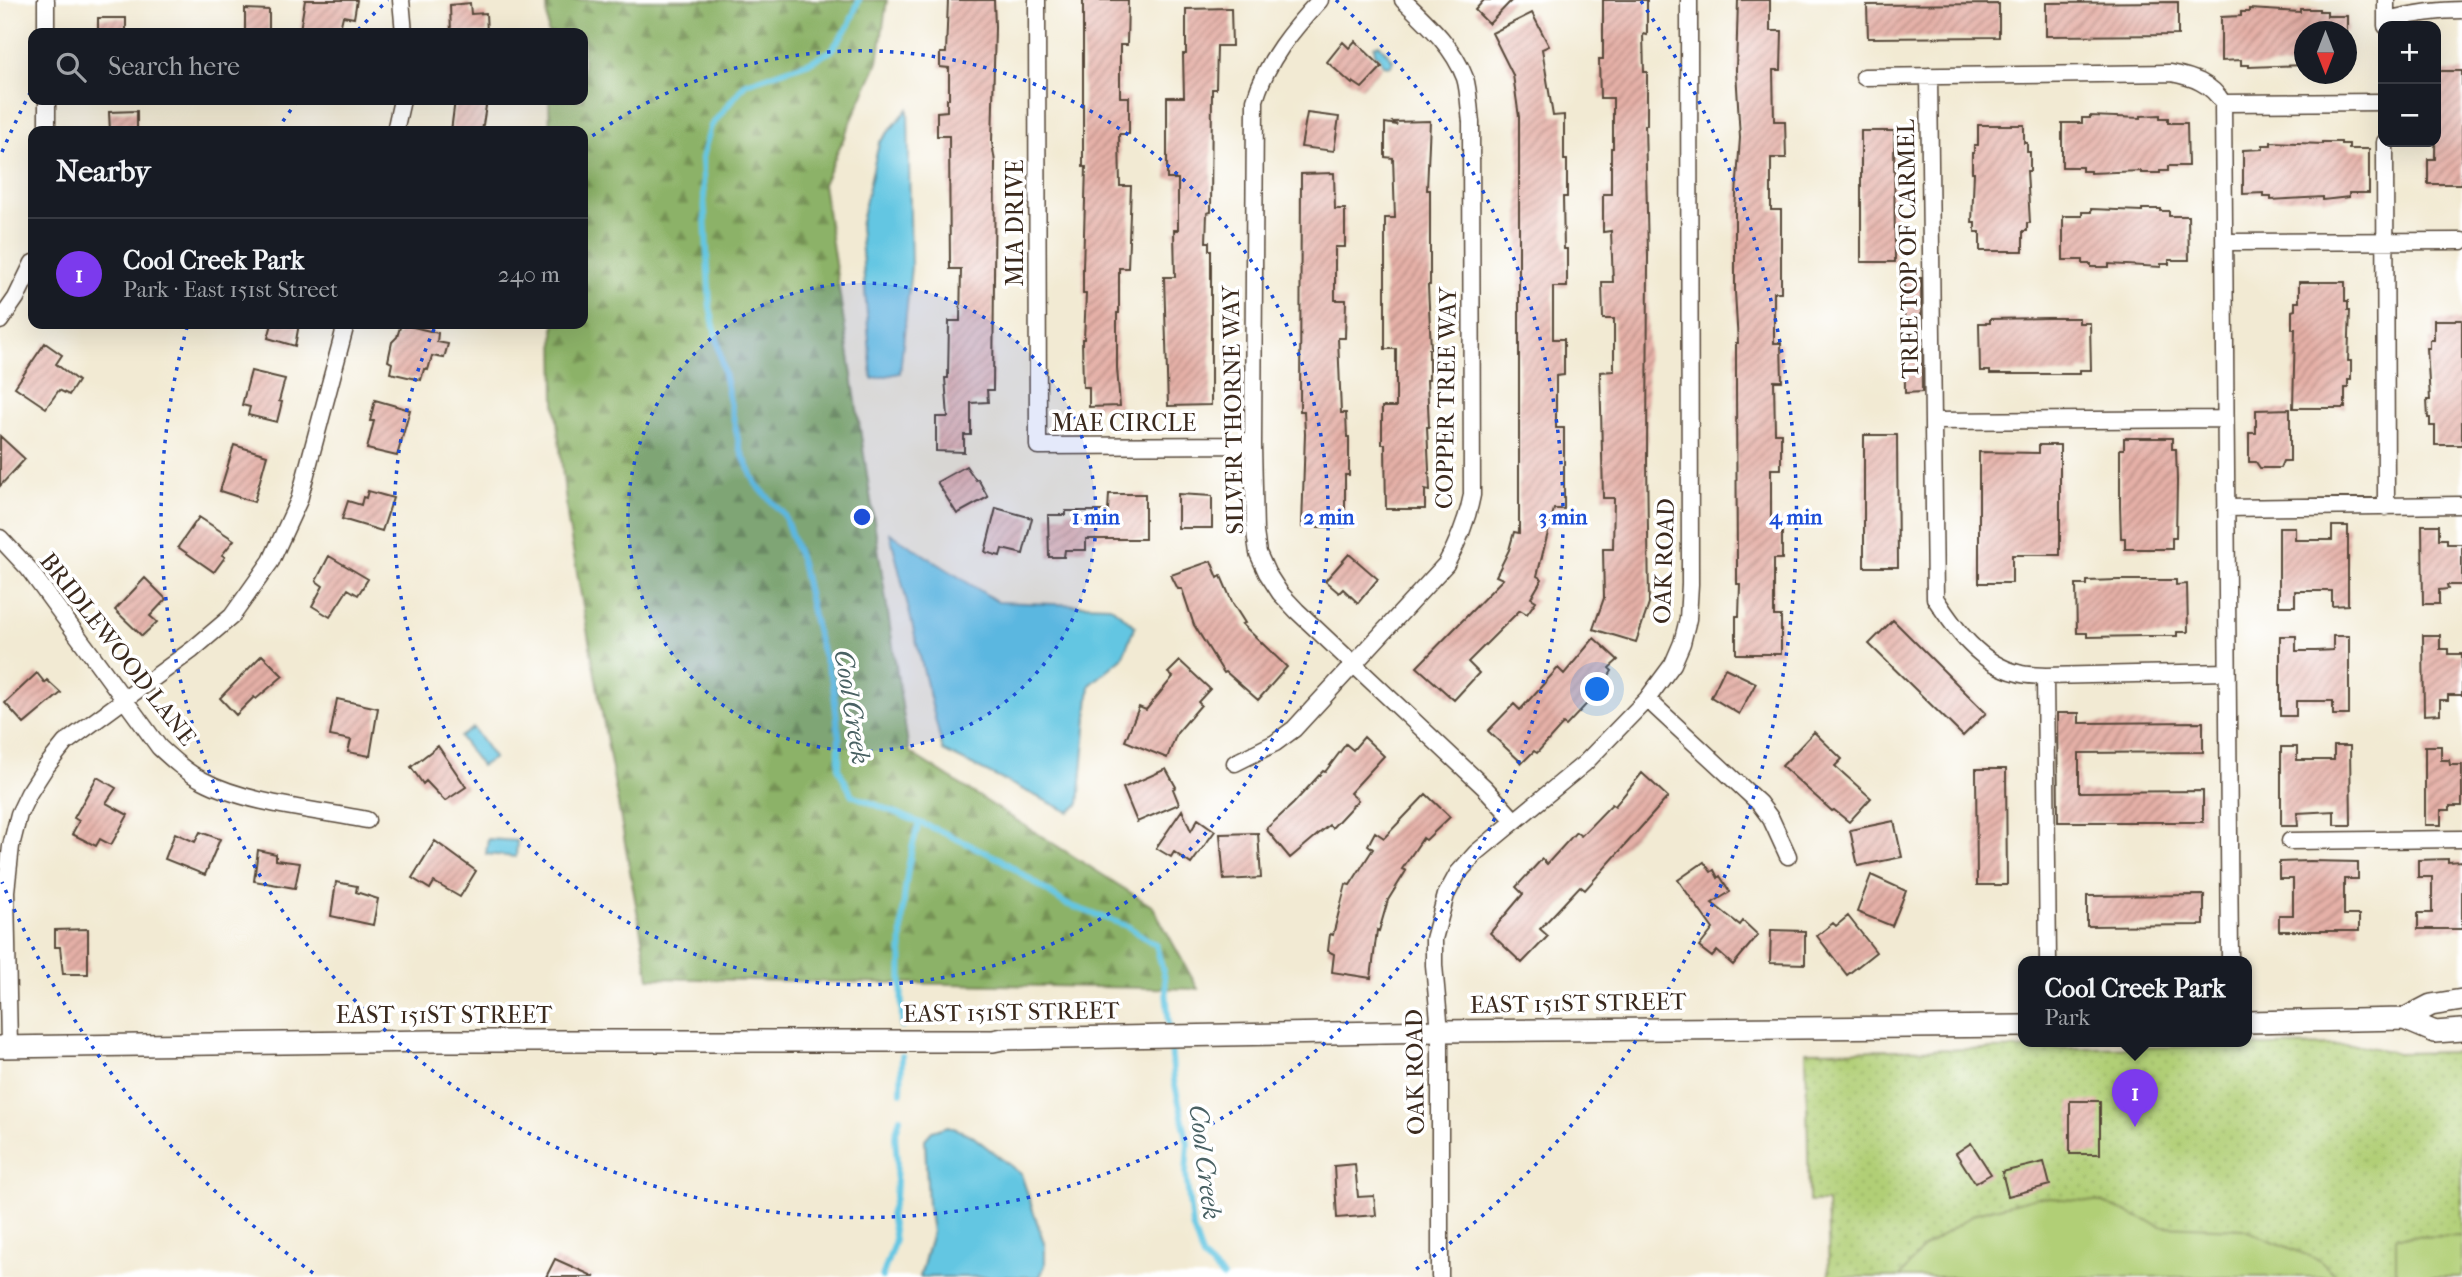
<!DOCTYPE html>
<html lang="en">
<head>
<meta charset="utf-8">
<style>
	:root { --surface:#171b24; --page:#242831; --text:#f1f3f6; --muted:#9ea1a6; --line:#363941; --accent:#7c3aed }
	body { margin:0; font-family:"IM FELL French Canon",serif; background:var(--page); color:var(--text) }
	.controls { position:absolute; right:21px; top:21px; display:grid; overflow:hidden; border-radius:14px; box-shadow:0 7px 28px #0002 }
	.controls button { width:63px; height:63px; display:grid; place-items:center; padding:0; border:0; border-bottom:2px solid var(--line); background:var(--surface); color:var(--text); font:35px sans-serif }
	.compass { position:absolute; left:2294px; top:21px; width:63px; height:63px; border-radius:50%; background:var(--surface); box-shadow:0 7px 28px #0002; rotate:180deg }
	.you { position:absolute; left:1598px; top:690px; width:24px; height:24px; margin:-18px; border:5px solid #fff; border-radius:50%; background:#1a73e8; box-shadow:0 0 0 10px #1a73e833 }
	.badge { display:grid; place-items:center; width:46px; height:46px; border-radius:50%; background:var(--accent); color:#fff; font-size:23px; font-weight:700 }
	.pin { position:absolute; translate:-50% -58px; filter:drop-shadow(0 2px 4px #0008) }
	.pin::after { content:''; position:absolute; top:37px; width:24px; height:21px; background:inherit; clip-path:polygon(0 0,100% 0,50% 100%) }
	.popup { position:absolute; left:2018px; top:956px; width:234px; height:91px; box-sizing:border-box; display:grid; place-content:center; border-radius:14px; background:var(--surface); filter:drop-shadow(0 2px 5px #0005); font-size:23px; white-space:nowrap; color:var(--muted) }
	.popup b { font-size:26px; color:var(--text) }
	.popup::after { content:''; position:absolute; left:50%; top:100%; margin-left:-14px; border:14px solid transparent; border-top-color:var(--surface) }
	.list { margin:0; padding:0; list-style:none }
	h2 { display:flex; justify-content:space-between; align-items:center; height:91px; margin:0; padding:0 28px; font-size:30px }
	h2 small { font-size:23px; font-weight:400; color:var(--muted) }
	.list li { display:grid; grid-template-columns:46px 1fr auto; gap:21px; align-items:center; box-sizing:border-box; height:112px; padding:0 28px; border-top:2px solid var(--line) }
	.list b { display:block; font-size:26px; white-space:nowrap }
	.list p { margin:0; font-size:23px; white-space:nowrap; color:var(--muted) }
	.list em { font-size:23px; font-style:normal; color:var(--muted) }
	.icon { flex:none; width:38px; height:38px; fill:none; stroke:currentColor; stroke-width:2; stroke-linecap:round; stroke-linejoin:round }
	.map { position:relative; flex:none; width:2462px; height:1277px; overflow:hidden }
	.search { position:absolute; background:var(--surface); box-shadow:0 7px 28px #0002; left:28px; top:28px; width:560px; height:77px; display:flex; align-items:center; gap:18px; box-sizing:border-box; padding:0 24px; border-radius:14px; color:var(--muted); font-size:26px }
	.panel { position:absolute; background:var(--surface); box-shadow:0 7px 28px #0002; left:28px; top:126px; width:560px; height:203px; border-radius:14px }
	.map>svg:first-child { display:block }
</style>
</head>
<body>
<div class="map">
<svg width="2462" height="1277" viewBox="0 0 2462 1277">
	<defs>
		<pattern id="forest-firs" width="22" height="20" patternUnits="userSpaceOnUse" patternTransform="scale(1.75)"><rect width="22" height="20" fill="#8cb267"/><path d="M5 1l3.5 6h-7zM16 11l3.5 6h-7z" fill="#749154"/></pattern>
		<pattern id="park-dots" width="8" height="8" patternUnits="userSpaceOnUse" patternTransform="scale(1.75)"><rect width="8" height="8" fill="#b1cf76"/><path d="M2 2h.1M6 6h.1" fill="none" stroke="#99b266" stroke-width="1.8" stroke-linecap="round"/></pattern>
		<pattern id="building-hatch" width="6" height="6" patternUnits="userSpaceOnUse" patternTransform="scale(1.75)"><rect width="6" height="6" fill="#e5b0a7"/><path d="M-1 1l2-2M0 6l6-6M5 7l2-2" fill="none" stroke="#bb8f87"/></pattern>
	</defs>
	<rect width="100%" height="100%" fill="#fff"/>
	<filter id="ink" filterUnits="userSpaceOnUse"><feTurbulence type="fractalNoise" baseFrequency=".0143" numOctaves="2"/><feDisplacementMap in="SourceGraphic" scale="14" xChannelSelector="R" yChannelSelector="G"/><feConvolveMatrix kernelMatrix="1 2 1 2 8 2 1 2 1" color-interpolation-filters="sRGB"/></filter>
	<filter id="wash" filterUnits="userSpaceOnUse"><feTurbulence type="fractalNoise" baseFrequency=".00686" numOctaves="4" result="noise"/><feDisplacementMap in="SourceGraphic" scale="28" xChannelSelector="R" yChannelSelector="G"/><feGaussianBlur stdDeviation="1.57" result="paint"/><feColorMatrix in="noise" values="0 0 0 0 0 0 0 0 0 0 0 0 0 0 0 0 0 1.4 0 .05"/><feComposite in="paint" operator="in"/></filter>
	<g filter="url(#wash)">
		<rect width="100%" height="100%" fill="#f2ead3"/>
		<path fill="url(#forest-firs)" stroke="#646e42" stroke-width="2" d="M547,0H887L878,62L823,184L909,752L1153,907L1198,989L649,978L568,522L555,402L554,324H583V131H550L549,100H583V33H548Z"/>
		<path fill="url(#park-dots)" stroke="#767c4a" stroke-width="2" d="M2359,1045L2398,1053L2462,1052V1277H1829L1827,1202H1809L1806,1051Z"/>
		<path fill="#b1cf76" stroke="#767c4a" stroke-width="2" d="M2037,1197L2101,1202L2160,1226L2243,1229L2319,1260L2338,1277H1900L1923,1248L1976,1213Z
			M2462,1236V1277H2396V1237Z"/>
		<path fill="#64c6e2" stroke="#507880" stroke-width="2" d="M1379,44L1393,60L1391,66L1383,65L1379,56L1375,54L1374,46Z
			M908,109L911,267L900,373L872,379L860,226L879,143Z
			M890,533L998,602L1110,606L1135,626L1122,658L1090,685L1079,804L1069,812L943,751Z
			M473,728L494,758L481,766L460,737Z
			M488,839L517,841L516,857L486,854Z
			M948,1126L971,1135L1021,1174L1045,1246V1265L1040,1277H920L932,1232L928,1205L925,1139L932,1131Z"/>
		<g fill="none" stroke-linecap="round" stroke-linejoin="round">
			<path stroke="#64c6e2" stroke-width="6" d="M859,0L849,25L831,51L810,62L746,83L711,126L702,158L710,307L740,449L756,484L784,515L801,562L818,638L833,684L839,737V770L852,795L940,831L1000,859L1066,904L1127,926L1156,945L1165,979L1174,1080L1188,1143L1186,1174L1192,1226L1203,1258L1223,1277
				M902,1027C901,960 898,888 919,823
				M901,1092L902,1056
				M882,1277L895,1240L890,1215L895,1198L897,1162L895,1136L900,1118"/>
		</g>
		<g id="blocks">
			<path fill="url(#building-hatch)" d="M305,0H357L354,18L343,16L339,33H319L300,30Z
				M948,0H994L995,27L992,143L995,162L993,390H987L988,402L971,403V435H964V452L936,451V417H948L945,378H948L949,321H960L961,269H950L949,136H937V112L947,111V99H949V68L940,67V53H946Z
				M1083,0H1128L1127,45H1120V97H1129V134H1119L1120,186H1131L1128,268H1119V313H1117V368L1120,406L1089,407V387H1083L1082,339H1084L1086,294H1083V268L1086,167H1083Z
				M1484,0H1512L1489,24L1475,10Z
				M1603,0H1647V35L1643,34L1644,72H1647V125H1645L1648,255L1647,459L1649,604L1636,642L1593,629L1604,598L1603,549H1613L1614,498H1603L1601,408L1600,372L1614,371V319H1603L1602,282H1613L1611,231L1603,232V194H1611V148H1613V98H1600L1599,59H1603Z
				M1738,0H1770V31H1782L1781,70H1773L1774,121H1785L1786,158H1771V210H1781V292H1774V343H1781L1782,381H1774L1775,433H1781V469H1771V522L1782,521V559H1774V616H1781V654H1736V616H1739L1740,584H1737V566L1736,388V343H1738L1735,292V209L1740,138L1736,70Z
				M2178,2V35L2046,36V3Z
				M470,3L471,14L486,13L487,33H451L450,5Z
				M1999,4V37L1868,38L1867,5Z
				M1231,8L1232,46H1217L1216,89H1212L1211,212L1207,213L1206,242H1209V250H1211V405L1168,406L1164,277H1175L1174,230H1178V179H1167V97H1184L1183,54H1186V9Z
				M245,9L269,10V33H245Z
				M2249,9L2300,12V9H2319V11H2327V16H2347V32H2305V65L2249,67V65H2241V60L2221,61V17L2241,16V12H2249Z
				M1532,13L1549,46L1542,49L1553,116L1564,115V160H1567V197H1563L1564,249H1567V287H1553V339H1564V375L1556,376V428H1564V509H1554L1537,576L1542,579L1531,598L1536,601L1527,614L1520,610L1468,662L1479,673L1454,700L1417,667L1503,579L1496,576L1509,550L1514,532L1519,533V117L1513,75L1492,33Z
				M98,18H126V33H98Z
				M1355,41L1382,67L1362,88L1353,82L1352,84L1327,62L1343,42L1349,48Z
				M2436,71H2462V184H2428V159H2435Z
				M455,100H487L482,131H451Z
				M137,111V131H110L109,112Z
				M1307,113L1339,117L1334,151L1301,147Z
				M2160,115V118H2168V123H2187L2188,166H2168V171H2160V173H2141V171L2090,173V171H2082V167H2062V123H2082V118H2090V116L2141,118V116Z
				M1430,121L1427,190H1430V285H1428L1431,349H1429V380H1427L1429,427H1427L1430,491L1425,490V509H1386L1385,444H1382V407H1396V349H1385V218H1395L1393,158L1385,157V123L1397,125L1393,122Z
				M1978,125H2024V143H2027V152H2030V171H2027L2030,223H2027V231H2023V251H1980V232H1975V223H1972L1974,172H1972V153H1974V145H1978Z
				M1861,131H1894L1895,262H1861Z
				M2271,142L2322,144V142H2341V144H2349V149H2369V193H2349V197L2323,200V197L2271,200V197H2263V193L2243,194V150L2263,149V145H2271Z
				M1334,173L1335,209H1345V247H1335V300H1346L1345,338H1338L1341,413H1346L1347,437H1349V475H1345V527H1302L1305,434L1304,411H1300L1301,174Z
				M2091,209L2142,211V209H2161V211H2169V216H2188L2189,260H2169V264H2161V267L2109,264V267H2091V264H2083V260H2063V216H2082V212H2091Z
				M1904,278H1921L1922,392L1905,393Z
				M2299,282H2345V301H2348V310H2350L2348,361H2351V380H2348V388H2345V408H2293L2295,329H2292V311L2295,310V302H2299Z
				M2048,318H2079V323H2090L2091,370H2080V374H1990V371H1980L1979,323H1990V319Z
				M2434,320H2462V445H2435V426H2430V418H2428L2427,400H2430L2427,348H2430V340H2434Z
				M272,324H299L295,346L268,338Z
				M401,324L438,333L437,342L448,344L444,358L432,356L428,370L424,369L421,380L390,373L392,363L388,361L392,342L397,337Z
				M45,343L62,355L56,364L78,381L69,395L59,390L46,408L15,387Z
				M251,371L285,379L279,401L282,402L277,422L248,415L250,407L242,405Z
				M375,400L410,410L397,456L367,449L374,421H370Z
				M2290,409V461H2283L2280,468H2260L2256,462H2249V433H2256V410Z
				M1864,435H1897L1898,567H1864Z
				M0,436L25,459L0,486Z
				M2124,438H2172V449H2176L2177,481L2176,538H2172V549H2125V538H2121L2120,506V449H2124Z
				M234,445L267,455L254,502L220,491Z
				M2039,445H2060V555H2012V583H1979V452L2039,453Z
				M966,466L976,480L978,479L988,497L957,514L937,482Z
				M368,491L393,498L382,531L342,519L348,501L361,505L363,497L366,498Z
				M1109,494H1145V539H1086V550H1065L1064,557H1049L1048,515H1066V511H1108Z
				M1178,494L1212,496V528H1178Z
				M996,508L1032,518L1023,554L1002,549L1000,556L985,552Z
				M199,517L234,540L222,555L225,557L214,572L178,547Z
				M2422,525H2439V539H2447V544H2462V585H2447L2448,589L2439,590V604H2423Z
				M2332,526H2348V605L2332,606V591H2295V606H2279V527H2295V540H2332Z
				M1349,554L1378,579L1358,603L1343,589L1339,593L1325,581Z
				M329,556L368,579L358,595L348,589L330,617L312,606L323,586L316,581Z
				M1211,561L1218,578L1221,576L1233,604L1245,623L1242,624L1287,667L1258,700L1226,672L1224,673L1194,625L1182,589H1178L1171,575Z
				M145,578L166,599L150,616L157,622L142,636L115,610Z
				M2119,580H2176V585L2187,584L2188,632H2177V636H2145L2087,637V633H2077L2076,585H2087V581Z
				M1893,620L1986,713L1963,736L1869,644Z
				M2423,635H2440V649H2448V654H2462V695H2448V700H2440V714L2424,715Z
				M2280,636H2296V651H2316L2333,650V636H2349V715H2333V701H2296V716H2280Z
				M1594,638L1618,660L1609,668L1612,671L1608,677L1610,679L1566,726L1563,724L1537,753L1534,751L1522,763L1488,731L1514,704L1520,710L1558,668L1564,674Z
				M262,655L283,676L256,699L254,697L236,715L220,698Z
				M1180,661L1210,689L1198,702L1201,705L1177,733L1167,758L1125,741L1139,707L1146,710L1173,677L1168,673Z
				M1725,668L1756,683L1739,714L1711,697Z
				M37,673L45,683L47,680L61,693L24,724L5,703Z
				M337,699L378,708L370,756L348,752L351,740L330,736Z
				M2057,713H2079V723L2203,722V752L2079,753V792L2203,791V822H2058Z
				M1814,732L1842,759L1835,766L1871,798L1849,822L1834,810L1832,811L1782,766Z
				M1364,737L1384,756L1350,793L1358,800L1332,828L1329,825L1290,858L1266,829L1293,804L1323,771L1325,772L1346,744L1353,750Z
				M438,746L466,787L445,801L426,781L423,784L411,767Z
				M2334,746H2350L2351,825H2334V811L2297,813L2298,826H2281V747H2297V760H2334Z
				M2425,746H2441V760H2449L2450,765H2462V806H2450V810H2441V825H2425Z
				M1166,769L1176,787L1173,789L1179,804L1137,822L1123,788Z
				M1976,769H2006L2007,885H1977Z
				M1642,773L1668,797L1585,890L1580,886L1540,929L1548,936L1522,963L1490,933L1523,894L1516,887L1542,859L1547,864L1576,832L1581,836L1612,804L1615,806Z
				M97,777L116,788L106,803L128,815L111,845L100,839L96,846L72,834L79,821L74,818Z
				M1426,794L1450,817L1426,840L1423,838L1402,869L1406,871L1388,900L1379,931L1377,930L1371,978L1332,972L1334,954L1328,951L1330,934L1333,935L1346,884L1350,885L1373,849L1368,845L1375,832L1384,838Z
				M1182,810L1191,831L1198,819L1215,831L1191,864L1174,852L1171,857L1156,848Z
				M1894,821L1902,857L1858,866L1850,830Z
				M200,832L220,839L205,875L165,859L175,833L195,842Z
				M1258,833L1261,878L1224,880L1220,834Z
				M435,841L476,871L460,897L434,882L430,889L412,878Z
				M258,850L276,854V860L300,863L295,888L254,881Z
				M2448,859V862L2462,861V929H2418V913H2432V877H2418V860Z
				M2310,861L2358,862V879H2344V915H2359V931H2279V915H2293V879H2279V862Z
				M1704,862L1711,872L1714,870L1718,878L1720,876L1730,892L1712,903L1740,925L1743,921L1758,935L1733,965L1717,951L1712,957L1699,947L1713,929L1678,880Z
				M1871,875L1906,891L1892,926L1857,912Z
				M336,882L357,886L356,892L378,899L373,925L331,916Z
				M2204,895V925L2087,926V896Z
				M1848,916L1876,952L1847,975L1817,936L1833,923L1836,926Z
				M88,929V974H63L60,947H55V930Z
				M1771,930L1805,931V964L1770,963Z
				M2070,1101H2100V1154H2070Z
				M1971,1143L1991,1174L1975,1183L1956,1153Z
				M2044,1162L2050,1185L2008,1196L2002,1172Z
				M1355,1164L1358,1197L1374,1196L1376,1215L1337,1218L1334,1166Z
				M555,1259L595,1277H546Z"/>
		</g>
	</g>
	<g filter="url(#ink)">
		<use href="#blocks" fill-opacity="0" stroke="#564739" stroke-width="2"/>
		<g fill="none" stroke-linecap="round" stroke-linejoin="round">
			<g stroke="#564739" stroke-width="19">
				<path id="street" d="M46,0V33
					M401,0L404,33
					M1037,0L1038,446L1253,445
					M1320,0C1292,30 1267,60 1255,100L1253,445L1255,532L1258,553L1267,573L1280,593L1297,611L1485,788L1514,820
					M2386,0V20
					M2386,26V20C2412,14 2435,10 2462,10
					M1929,76L1935,598C1955,629 1980,664 2018,673C2026,676 2036,675 2045,676L2227,672
					M1864,77L2171,73C2192,77 2211,83 2223,103L2230,961
					M47,100V131
					M2223,103L2383,102
					M395,131L402,100
					M2385,142L2386,507
					M2224,242L2462,241
					M0,321L16,298L33,263
					M1933,421L2225,419
					M2226,508L2462,505
					M0,538L28,568L159,747C172,759 186,772 202,780C247,804 316,810 367,820
					M2045,676L2048,961
					M1647,699L1759,803L1771,819L1788,856
					M1235,763L1275,743L1294,729L1446,564C1459,541 1467,521 1472,495L1471,122C1469,108 1469,91 1465,78C1453,46 1427,23 1403,0
					M2290,841L2462,839
					M9,1046L6,891L11,846L19,814L29,793L45,768L65,743L192,650L232,616L271,561L299,500L346,324
					M1440,1277V1031L1434,965V939L1446,895L1458,873L1476,853L1585,763L1647,699L1673,664L1682,643L1688,619L1690,584L1689,0"/>
			</g>
			<g stroke="#564739" stroke-width="24">
				<path id="secondary" d="M2404,1019L2431,1005L2462,1000
					M2247,1022L2404,1019L2435,1032L2462,1030
					M0,1047L435,1041H993L1003,1039L1440,1031L2023,1026"/>
			</g>
			<use href="#street" stroke="#fff" stroke-width="16"/>
			<use href="#secondary" stroke="#fff" stroke-width="21"/>
		</g>
	</g>
	<circle cx="862" cy="517" r="234" fill="#1d4ed8" fill-opacity=".12"/>
	<g fill="none" stroke="#1d4ed8" stroke-width="3.5" stroke-dasharray="3.5 7">
		<circle cx="862" cy="517" r="234"/>
		<path d="M584 142A467 467 0 1 1 435 327"/>
		<path d="M277 130A701 701 0 0 1 298 100M358 30A701 701 0 0 1 388 0M1336 0A701 701 0 1 1 188 324"/>
		<path d="M313 1273A934 934 0 0 1 2 882M2 152A934 934 0 0 1 30 93M1641 1A934 934 0 0 1 1411 1273"/>
	</g>
	<g text-anchor="middle" dominant-baseline="central" stroke-width="7" stroke-linejoin="round" paint-order="stroke">
		<g font-size="24" fill="#3b2a1e" stroke="#fff">
			<text transform="translate(1015 223) rotate(-90)">MIA DRIVE</text>
			<text transform="translate(1908 249) rotate(-91)">TREE TOP OF CARMEL</text>
			<text transform="translate(1446 398) rotate(-89)">COPPER TREE WAY</text>
			<text transform="translate(1233 410) rotate(-91)">SILVER THORNE WAY</text>
			<text x="1124" y="423">MAE CIRCLE</text>
			<text transform="translate(1664 561) rotate(-88)">OAK ROAD</text>
			<text transform="translate(118 649) rotate(52)">BRIDLEWOOD LANE</text>
			<text transform="translate(1578 1003) rotate(-1)">EAST 151ST STREET</text>
			<text transform="translate(1011 1012) rotate(-1)">EAST 151ST STREET</text>
			<text x="444" y="1015">EAST 151ST STREET</text>
			<text transform="translate(1415 1072) rotate(-91)">OAK ROAD</text>
		</g>
		<g font-size="26" font-style="italic" fill="#496163" stroke="#fff">
			<text transform="translate(852 707) rotate(81)">Cool Creek</text>
			<text transform="translate(1205 1162) rotate(83)">Cool Creek</text>
		</g>
	</g>
	<circle cx="862" cy="517" r="10" fill="#1d4ed8" stroke="#fff" stroke-width="3.5"/>
	<g font-size="21" text-anchor="middle" font-weight="bold" fill="#1d4ed8" stroke="#fff" stroke-width="7" stroke-linejoin="round" paint-order="stroke">
		<text x="1096" y="524">1 min</text>
		<text x="1329" y="524">2 min</text>
		<text x="1563" y="524">3 min</text>
		<text x="1796" y="524">4 min</text>
	</g>
</svg>
<div class="controls">
<button>+</button>
<button>−</button>
</div>
<svg class="compass" viewBox="-18 -18 36 36"><path d="M0-13l5 13h-10z" fill="#e53935"/><path d="M0 13l5-13h-10z" fill="#9ea1a6"/></svg>
<div class="you"></div>
<div class="pin badge" style="left:2135px;top:1127px">1</div>
<div class="popup"><b>Cool Creek Park</b>Park</div>
<div class="search"><svg class="icon" aria-label="search" viewBox="0 0 24 24"><circle cx="10" cy="10" r="6"/><path d="M15 15l6 6"/></svg>Search here</div>
<section class="panel">
<h2>Nearby<small></small></h2>
<ul class="list">
<li><span class="badge">1</span><div><b>Cool Creek Park</b><p>Park · East 151st Street</p></div><em>240 m</em></li>
</ul>
</section>
</div>
</body>
</html>
